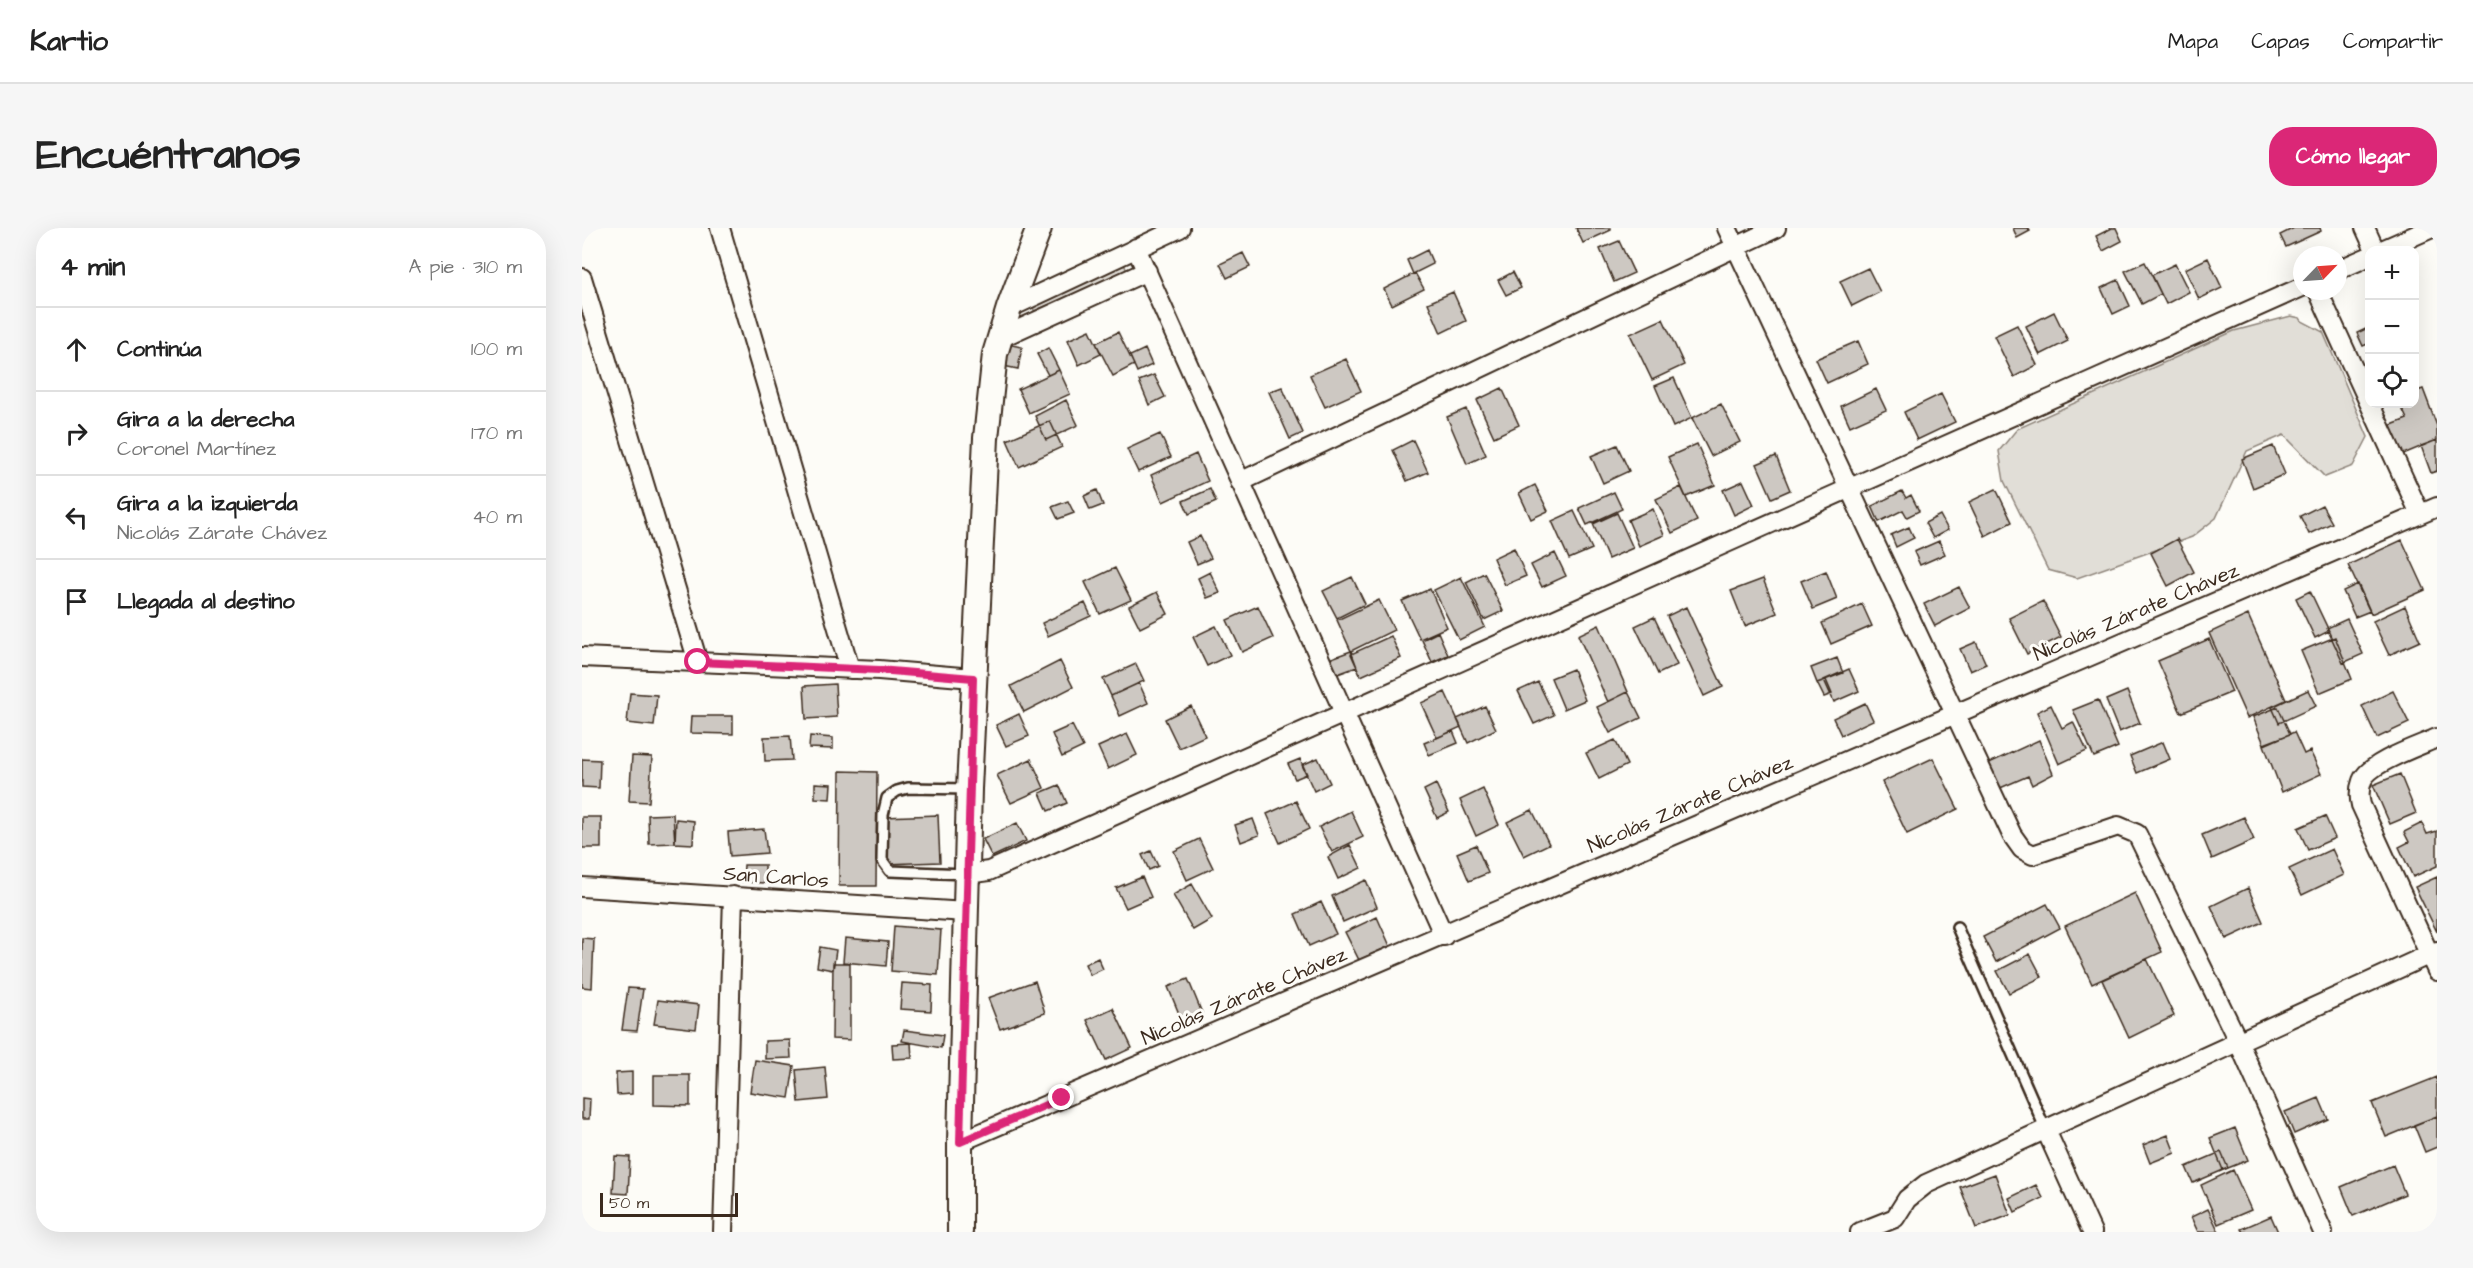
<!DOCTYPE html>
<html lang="es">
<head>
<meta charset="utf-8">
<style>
	:root { --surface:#fff; --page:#f6f6f6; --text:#222; --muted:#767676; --line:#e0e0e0; --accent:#db2777 }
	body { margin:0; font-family:"Architects Daughter",sans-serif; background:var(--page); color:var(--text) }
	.controls { position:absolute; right:18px; top:18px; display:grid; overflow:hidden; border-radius:12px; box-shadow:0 6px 24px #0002 }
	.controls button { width:54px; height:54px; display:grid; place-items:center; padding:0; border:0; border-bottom:2px solid var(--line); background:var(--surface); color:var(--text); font:30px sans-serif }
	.compass { position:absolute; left:1711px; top:18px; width:54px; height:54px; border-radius:50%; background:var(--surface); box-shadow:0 6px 24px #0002; rotate:65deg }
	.scale { position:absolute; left:18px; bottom:15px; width:138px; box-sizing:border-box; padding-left:6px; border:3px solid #3b2a1e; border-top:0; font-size:16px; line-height:21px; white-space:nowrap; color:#3b2a1e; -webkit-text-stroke:4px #fdfcf7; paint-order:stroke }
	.stop { position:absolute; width:18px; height:18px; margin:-14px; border:4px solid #db2777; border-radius:50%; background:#fff }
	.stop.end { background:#db2777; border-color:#fff; box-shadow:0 2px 6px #0008 }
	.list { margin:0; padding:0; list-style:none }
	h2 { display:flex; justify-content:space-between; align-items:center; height:78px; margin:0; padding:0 24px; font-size:26px }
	h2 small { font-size:20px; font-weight:400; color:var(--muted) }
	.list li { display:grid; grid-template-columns:39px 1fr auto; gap:18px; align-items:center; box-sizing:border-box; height:84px; padding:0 24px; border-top:2px solid var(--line) }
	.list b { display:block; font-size:22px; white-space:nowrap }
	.list p { margin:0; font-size:20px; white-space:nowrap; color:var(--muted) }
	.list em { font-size:20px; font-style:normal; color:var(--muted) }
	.icon { flex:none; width:33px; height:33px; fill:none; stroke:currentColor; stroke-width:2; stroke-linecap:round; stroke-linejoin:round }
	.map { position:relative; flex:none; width:1855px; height:1004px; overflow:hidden; border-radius:24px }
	header { display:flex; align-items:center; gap:36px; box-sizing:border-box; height:84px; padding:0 30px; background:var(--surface); border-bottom:2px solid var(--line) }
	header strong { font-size:28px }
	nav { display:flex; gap:33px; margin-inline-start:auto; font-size:21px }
	.intro { display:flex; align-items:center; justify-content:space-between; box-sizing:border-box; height:144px; padding:0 36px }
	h1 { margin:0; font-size:42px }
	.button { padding:15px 27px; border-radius:24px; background:var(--accent); color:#fff; font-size:21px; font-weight:700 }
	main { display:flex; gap:36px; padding:0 36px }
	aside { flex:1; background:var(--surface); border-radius:24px; box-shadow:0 6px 24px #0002 }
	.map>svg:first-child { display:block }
</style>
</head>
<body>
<header>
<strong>Kartio</strong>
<nav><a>Mapa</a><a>Capas</a><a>Compartir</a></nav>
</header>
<div class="intro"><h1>Encuéntranos</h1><a class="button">Cómo llegar</a></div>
<main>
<aside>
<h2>4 min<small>A pie · 310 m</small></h2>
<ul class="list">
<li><svg class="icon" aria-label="ahead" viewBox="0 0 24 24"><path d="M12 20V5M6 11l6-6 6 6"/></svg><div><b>Continúa</b></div><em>100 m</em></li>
<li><svg class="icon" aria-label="right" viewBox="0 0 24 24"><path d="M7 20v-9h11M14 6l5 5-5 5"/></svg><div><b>Gira a la derecha</b><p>Coronel Martínez</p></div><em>170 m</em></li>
<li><svg class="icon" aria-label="left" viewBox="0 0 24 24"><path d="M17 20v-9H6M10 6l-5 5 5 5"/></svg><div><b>Gira a la izquierda</b><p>Nicolás Zárate Chávez</p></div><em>40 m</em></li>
<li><svg class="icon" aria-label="arrive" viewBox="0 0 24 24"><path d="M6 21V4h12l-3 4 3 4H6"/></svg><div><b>Llegada al destino</b></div></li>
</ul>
</aside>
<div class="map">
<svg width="1855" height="1004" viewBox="0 0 1855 1004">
	<rect width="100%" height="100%" fill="#fdfcf7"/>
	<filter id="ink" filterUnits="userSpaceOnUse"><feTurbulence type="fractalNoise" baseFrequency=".0167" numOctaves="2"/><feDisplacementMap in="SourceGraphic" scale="12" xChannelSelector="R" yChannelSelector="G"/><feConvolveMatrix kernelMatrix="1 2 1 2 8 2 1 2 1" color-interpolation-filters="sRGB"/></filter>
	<g filter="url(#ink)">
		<path fill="#e1ded7" stroke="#8e847a" stroke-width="1.5" d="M539,37L543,38L545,44L452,83L451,77Z
			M1709,88L1718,90L1720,93L1741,104L1786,209L1771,238L1743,249L1702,207L1665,223L1634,290L1610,309L1495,350L1466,342L1422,253L1417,223L1435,201L1652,103Z"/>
		<path fill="#cdc8c2" stroke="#3b2a1e" stroke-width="1.5" d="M994,0H1029V2L1001,15Z
			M1431,0H1446L1448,3L1435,10Z
			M1530,0H1534L1540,13L1521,23L1514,8Z
			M1712,0H1738L1739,3L1704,19L1698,7Z
			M1037,13L1052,45L1032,54L1018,21Z
			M845,22L851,36L831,46L825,32Z
			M661,25L668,39L645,50L638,36Z
			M1626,30L1640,60L1617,71L1603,41Z
			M1563,34L1579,66L1560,76L1543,43Z
			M1593,36L1607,64L1584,76L1570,47Z
			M1286,40L1298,64L1270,78L1258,53Z
			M931,44L939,60L924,67L916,52Z
			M833,45L842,61L810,77L802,61Z
			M1536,52L1548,78L1531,86L1519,60Z
			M871,64L884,93L859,105L846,75Z
			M1472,84L1486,113L1458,127L1444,98Z
			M1081,91L1102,137L1070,152L1048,106Z
			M1435,97L1455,137L1432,149L1412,108Z
			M1788,99V115L1781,118L1775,105Z
			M508,102L519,126L497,137L486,112Z
			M536,104L552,137L531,148L514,115Z
			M1276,113L1286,136L1245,155L1234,131Z
			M425,116L440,119L436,141L421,138Z
			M466,120L477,142L466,147L455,126Z
			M563,121L570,137L555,144L548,128Z
			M764,131L779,163L743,179L728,147Z
			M477,142L488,166L447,185L436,161Z
			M572,147L583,169L567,177L557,153Z
			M1092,150L1110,190L1091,199L1073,158Z
			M700,159L721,205L708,211L687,164Z
			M920,160L937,197L912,209L895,172Z
			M1294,161L1304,182L1268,198L1259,178Z
			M1841,161L1855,198V212L1819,227L1807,198L1825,191L1818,176H1832V164Z
			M1359,166L1373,194L1335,212L1322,184Z
			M484,172L496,197L464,212L453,188Z
			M1139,176L1158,214L1129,228L1110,190Z
			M884,181L904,227L885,236L865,189Z
			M468,193L480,219L437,239L425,212Z
			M578,206L589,229L556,244L545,221Z
			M831,212L846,244L825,253L811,222Z
			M1855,212V243L1849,245L1839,218Z
			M1115,216L1133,257L1104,269L1086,229Z
			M1035,217L1047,243L1021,255L1009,228Z
			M1691,218L1703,246L1671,260L1660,231Z
			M614,226L626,253L581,274L569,247Z
			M1194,228L1208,262L1190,270L1175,236Z
			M1161,253L1172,277L1152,287L1141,262Z
			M953,257L966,283L949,291L937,265Z
			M1099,259L1115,293L1090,305L1074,271Z
			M628,261L634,274L607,286L601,273Z
			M1414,261L1430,294L1403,308L1387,274Z
			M515,262L521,277L508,282L502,268Z
			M1320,263L1324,270L1329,267L1337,283L1325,289L1321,282L1297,294L1290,278Z
			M1032,264L1040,281L1005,297L997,280Z
			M486,273L492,285L476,291L470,279Z
			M1740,277L1750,295L1727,306L1718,288Z
			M1071,281L1082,307L1057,318L1046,292Z
			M992,283L1010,321L987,331L970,293Z
			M1035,285L1051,320L1026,331L1011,296Z
			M1358,287L1366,302L1351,310L1343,295Z
			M1327,299L1332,310L1314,319L1309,307Z
			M618,308L629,330L615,336L605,314Z
			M1595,311L1612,344L1586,358L1569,325Z
			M1820,312L1843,362L1789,386L1766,337Z
			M1357,313L1363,326L1338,337L1332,324Z
			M932,320L944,348L923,357L911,330Z
			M973,325L984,348L960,359L949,337Z
			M533,340L549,372L518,386L503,354Z
			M1244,343L1255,371L1231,381L1219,353Z
			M628,344L638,365L625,370L616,350Z
			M902,345L921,383L902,392L884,354Z
			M770,349L783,376L755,390L741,363Z
			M879,349L903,399L877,412L852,362Z
			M1181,351L1195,385L1163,398L1149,363Z
			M1776,356L1788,383L1773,389L1761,363Z
			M1377,359L1388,380L1353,398L1342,376Z
			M848,361L865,399L838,411L820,373Z
			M1728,363L1747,403L1733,410L1714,370Z
			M575,364L586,386L558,400L547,378Z
			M797,372L812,402L769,423L755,392Z
			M1461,373L1479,409L1445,426L1427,390Z
			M503,375L509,388L466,408L460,395Z
			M1280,376L1290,398L1249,416L1240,395Z
			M676,378L691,410L660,424L645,392Z
			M1823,378L1838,413L1807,427L1791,393Z
			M1104,379L1141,459L1122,468L1085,388Z
			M1666,387L1704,472L1665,490L1627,405Z
			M1072,389L1095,437L1076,446L1053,398Z
			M1765,391L1781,426L1761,435L1745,400Z
			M1017,397L1046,464L1026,474L996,407Z
			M634,398L648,427L625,438L611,409Z
			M856,404L866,427L850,434L840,412Z
			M809,408L819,430L779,448L769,426Z
			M1753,409L1770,451L1737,465L1719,423Z
			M1627,411L1650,464L1599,485L1576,433Z
			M1394,414L1404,436L1388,443L1378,421Z
			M769,423L775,439L753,447L747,431Z
			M1255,430L1261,445L1235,455L1229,440Z
			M478,433L491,459L442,484L429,458Z
			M554,436L562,453L529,468L521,451Z
			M991,441L1003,472L982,481L969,450Z
			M1267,441L1277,463L1252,474L1242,452Z
			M1244,452L1250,466L1242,469L1235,455Z
			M956,454L972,487L952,496L936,463Z
			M557,455L566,475L538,488L529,468Z
			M253,456L255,489L224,491L222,458Z
			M1726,462L1734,478L1697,495L1690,479Z
			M1545,463L1558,495L1537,504L1524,472Z
			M1811,463L1827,495L1795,510L1780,478Z
			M863,464L879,499L855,510L839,475Z
			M1046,464L1059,490L1028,505L1015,479Z
			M48,465L75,467L72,498L45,495Z
			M1516,472L1536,519L1512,529L1491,482Z
			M1283,475L1291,492L1259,507L1251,490Z
			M1469,477L1480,500L1491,494L1505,523L1477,536L1455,484Z
			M609,478L623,508L597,520L583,491Z
			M903,478L914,501L886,515L875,491Z
			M1696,479L1708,506L1682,516L1671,489Z
			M437,486L447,508L424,518L414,497Z
			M109,488H151V506L108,505Z
			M490,497L501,519L480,529L470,506Z
			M871,503L876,515L847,527L842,515Z
			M1712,504L1722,526L1728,523L1739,546L1700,564L1682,517Z
			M545,506L555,527L526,541L516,519Z
			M208,508L210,532L183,533L182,509Z
			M228,508L251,510V521L227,520Z
			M1033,512L1045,537L1017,551L1004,525Z
			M1457,512L1471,546L1450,557L1446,548L1416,561L1405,536Z
			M1581,514L1588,531L1555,545L1548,528Z
			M50,528L70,529L67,574L47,573Z
			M736,530L748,555L732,563L720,537Z
			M1351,530L1376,581L1325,606L1300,554Z
			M0,531L18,532L17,560L0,559Z
			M449,531L462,560L429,575L415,547Z
			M718,531L725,546L713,551L706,536Z
			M258,543L295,544L294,658H257Z
			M1818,546L1834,585L1808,596L1791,557Z
			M233,555L249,556L248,571L233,570Z
			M854,556L867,584L855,590L842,562Z
			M477,557L485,575L466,583L458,565Z
			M901,561L917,597L894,608L878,572Z
			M714,573L727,601L698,615L685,586Z
			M950,582L967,616L942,628L925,594Z
			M769,583L781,609L750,624L737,599Z
			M91,586L93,615L67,616L66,587Z
			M356,587L358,634L304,636L302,589Z
			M1743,588L1753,610L1726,622L1716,600Z
			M0,589H19V620H0Z
			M1662,589L1672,612L1630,631L1620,607Z
			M94,591L112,593L111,616L93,615Z
			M671,591L677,607L659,614L653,597Z
			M435,595L444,613L410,629L401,611Z
			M1840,595L1845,606L1855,603V638L1831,649L1817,619L1827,614L1822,604Z
			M182,601L185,625L148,628L146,604Z
			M617,611L631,640L605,652L592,623Z
			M768,617L779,640L756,651L746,629Z
			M894,617L906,645L887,653L875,625Z
			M1750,621L1762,647L1720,667L1707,641Z
			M569,623L576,638L567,642L560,627Z
			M162,637H183V655L161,654Z
			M560,649L569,669L544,680L534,660Z
			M1855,649V704L1833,659Z
			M784,652L795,679L761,694L750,668Z
			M610,656L630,691L611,702L591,667Z
			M1666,660L1681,694L1644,711L1629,678Z
			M1553,665L1580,724L1510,756L1483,698Z
			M739,674L754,706L727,718L713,686Z
			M1465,676L1478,700L1414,734L1401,709Z
			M795,689L808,718L777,732L763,704Z
			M312,698L359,702L356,747L309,743Z
			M0,710L12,711L10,760L0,759Z
			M263,710L306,714L304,738L261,734Z
			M238,719L254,722L251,742L235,739Z
			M1448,726L1460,749L1427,765L1415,743Z
			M516,730L521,741L508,747L503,736Z
			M1565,731L1592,788L1547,810L1520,752Z
			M251,735H268V812L250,811Z
			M606,751L620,785L600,793L586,759Z
			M453,753L463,785L418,801L406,770Z
			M320,755L350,757L349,783L318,781Z
			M46,760L61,761L55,803L40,802Z
			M76,772L117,777L114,801L72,796Z
			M531,780L550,820L524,832L505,792Z
			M322,802L361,807L359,820L320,813Z
			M208,812L209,830L183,831V813Z
			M329,815L330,830L311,831L310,816Z
			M173,832L212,838L207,870L168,864Z
			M243,839L246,871L217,874L214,842Z
			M50,844V866L35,867L34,845Z
			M72,847H108V878L72,877Z
			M1855,849V888L1804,909L1790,875Z
			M0,870L8,871L7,891H0Z
			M1737,870L1746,891L1712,906L1703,884Z
			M1855,888V919L1843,924L1832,897Z
			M1653,900L1666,932L1641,942L1628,910Z
			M1586,907L1593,925L1568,935L1561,917Z
			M1639,924L1646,940L1611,955L1604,939Z
			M33,928L48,929L46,966L31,965Z
			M1811,937L1823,966L1771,988L1759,959Z
			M1651,942L1669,982L1636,996L1619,957Z
			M1413,946L1428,987L1394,1000L1378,959Z
			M1454,957L1461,970L1433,984L1427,970Z
			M1626,981L1637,1004H1616L1609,989Z
			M1689,988L1696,1004H1661L1659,1001Z"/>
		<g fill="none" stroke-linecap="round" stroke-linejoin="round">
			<g stroke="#3b2a1e" stroke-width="14">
				<path id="service" d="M384,646L308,643L300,632L301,587L305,570L315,563L326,560L387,561
					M1375,699L1463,900"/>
			</g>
			<g stroke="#3b2a1e" stroke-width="22">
				<path id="minor" d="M138,0L268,441
					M1145,0L1430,607L1440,621L1451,627L1536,598L1555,606L1656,813L1741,1004
					M1783,0L1793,22
					M554,20L862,708
					M1800,22L1850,0
					M1756,42L1788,28
					M0,50L116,434
					M1736,63L1838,286
					M427,80L598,0
					M418,110L565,43
					M658,254L1194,0
					M0,429L297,442L391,450
					M1855,510C1837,518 1786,535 1780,553C1777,561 1777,569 1779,577L1855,743
					M385,646L407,643L1720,59
					M0,659L384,684
					M1463,900L1510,1004
					M378,914L1855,279
					M141,1004L151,668
					M1278,1004L1313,990L1325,971L1344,956L1855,723"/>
			</g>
			<g stroke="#3b2a1e" stroke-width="28">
				<path id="secondary" d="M378,1004V914L387,561L404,210L413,126L427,80L457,0"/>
			</g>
			<use href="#service" stroke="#fdfcf7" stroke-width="9"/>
			<use href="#minor" stroke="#fdfcf7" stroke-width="18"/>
			<use href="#secondary" stroke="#fdfcf7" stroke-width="24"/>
		</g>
	</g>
	<g fill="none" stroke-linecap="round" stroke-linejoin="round" filter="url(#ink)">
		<path stroke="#db2777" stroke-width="8" d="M116,434L297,442L391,450L378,914L480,870"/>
	</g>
	<g text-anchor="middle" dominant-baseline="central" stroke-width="6" stroke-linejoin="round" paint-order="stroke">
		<g font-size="21" fill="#3b2a1e" stroke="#fdfcf7">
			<text transform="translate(1554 384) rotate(-23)">Nicolás Zárate Chávez</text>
			<text transform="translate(1108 576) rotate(-23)">Nicolás Zárate Chávez</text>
			<text transform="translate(194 649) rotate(4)">San Carlos</text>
			<text transform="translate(662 768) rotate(-23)">Nicolás Zárate Chávez</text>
		</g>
	</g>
</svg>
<div class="controls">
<button>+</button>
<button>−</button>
<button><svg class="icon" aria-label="locate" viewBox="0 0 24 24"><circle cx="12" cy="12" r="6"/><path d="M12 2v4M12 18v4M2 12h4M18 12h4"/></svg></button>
</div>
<svg class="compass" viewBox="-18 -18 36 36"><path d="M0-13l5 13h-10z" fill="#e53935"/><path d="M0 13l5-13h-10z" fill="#767676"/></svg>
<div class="scale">50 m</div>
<div class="stop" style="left:116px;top:434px"></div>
<div class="stop end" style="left:480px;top:870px"></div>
</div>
</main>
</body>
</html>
